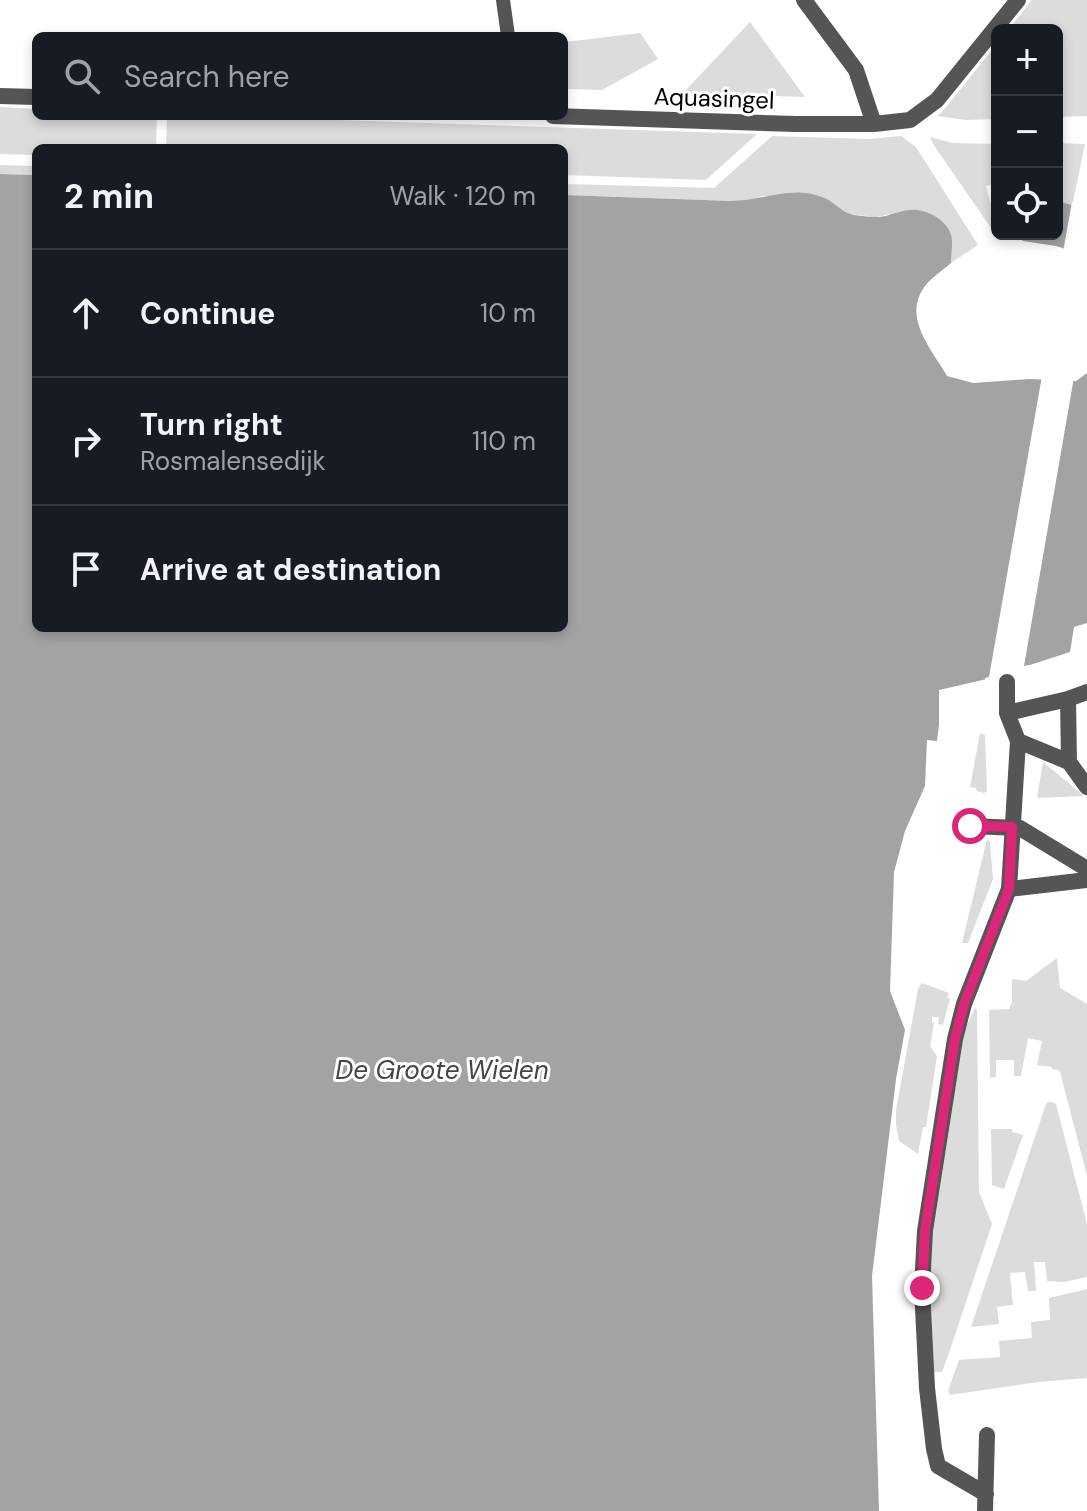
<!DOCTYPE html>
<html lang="en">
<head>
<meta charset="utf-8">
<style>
	:root { --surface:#171b24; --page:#242831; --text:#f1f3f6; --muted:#9ea1a6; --line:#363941 }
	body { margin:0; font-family:"DM Sans",sans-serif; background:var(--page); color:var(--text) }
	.controls { position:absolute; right:24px; top:24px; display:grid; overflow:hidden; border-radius:12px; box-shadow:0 4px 12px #0003 }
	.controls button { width:72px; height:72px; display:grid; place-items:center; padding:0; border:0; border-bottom:2px solid var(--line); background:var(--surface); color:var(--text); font:40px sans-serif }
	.stop { position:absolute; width:24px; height:24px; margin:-18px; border:6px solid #db2777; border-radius:50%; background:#fff }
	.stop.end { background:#db2777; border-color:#fff; box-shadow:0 2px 8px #0008 }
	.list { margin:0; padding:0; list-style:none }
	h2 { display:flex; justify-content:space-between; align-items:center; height:104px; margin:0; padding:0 32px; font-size:34px }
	h2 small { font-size:26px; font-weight:400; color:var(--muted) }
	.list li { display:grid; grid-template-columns:52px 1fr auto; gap:24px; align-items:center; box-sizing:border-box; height:128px; padding:0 32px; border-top:2px solid var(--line) }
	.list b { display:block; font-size:30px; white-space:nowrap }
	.list p { margin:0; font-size:26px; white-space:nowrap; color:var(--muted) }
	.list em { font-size:26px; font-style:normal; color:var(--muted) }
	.icon { flex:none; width:44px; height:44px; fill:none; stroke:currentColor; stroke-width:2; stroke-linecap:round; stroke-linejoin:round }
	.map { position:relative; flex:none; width:1087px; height:1511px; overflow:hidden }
	.search { position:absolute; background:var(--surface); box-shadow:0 4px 12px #0003; left:32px; top:32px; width:536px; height:88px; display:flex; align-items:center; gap:20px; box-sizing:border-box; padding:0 28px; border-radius:12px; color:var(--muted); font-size:30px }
	.panel { position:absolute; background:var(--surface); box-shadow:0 4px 12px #0003; left:32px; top:144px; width:536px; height:488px; border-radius:12px }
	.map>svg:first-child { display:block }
</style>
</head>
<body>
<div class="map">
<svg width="1087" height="1511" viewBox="0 0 1087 1511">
	<rect width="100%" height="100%" fill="#fff"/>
	<path fill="#dcdcdc" d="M1032,0H1087V116L1057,117V30H1008Z
		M750,22L805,97L683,93Z
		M640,33L658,59L602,90L564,89L565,42Z
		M997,44V119L966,120L937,116L942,112Z
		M0,107L36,109V116H157L156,148H36V155L0,154Z
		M167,116H219L757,134L706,180L564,175V148H166Z
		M772,136L869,139L901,136L916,147L978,245L951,263L952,242L890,214L877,217L849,214L822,197L762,196L749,201H731L564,195V184L714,188Z
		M930,137L953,143L997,144V183L986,186L991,205L997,214V234H1003L998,238L933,144Z
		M1057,143L1085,144L1072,206L1057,201Z
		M0,165L36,166V175L0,174Z
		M980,733L985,735L987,791L984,793L977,791L976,788L970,787Z
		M1043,762L1084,796L1037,798Z
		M987,839L989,840L990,843L993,879L968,943H962Z
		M1057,958L1060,988L1087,1004V1176L1060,1072L1058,1070L1052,1069V1067L1037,1065L1042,1041L1028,1038L1021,1076H1014V1060H996V1077L990,1078L989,1010L1009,1009L1012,1002V979L1026,981Z
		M922,983L949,993L947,997L950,999L943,1025L938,1024L939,1017H932V1022L934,1023L930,1046L937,1056L926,1127H923L918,1154L899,1141L896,1125V1110L918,989Z
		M975,1008L977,1010L979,1192L992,1224L949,1353L942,1372H934L930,1292L932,1240L964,1031Z
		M1048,1102H1052L1056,1104L1087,1224V1277L1064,1282L1047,1281L1045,1262H1034L1036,1291H1028L1025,1272L1010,1273L1013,1305L997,1307L999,1324L971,1327L1046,1104Z
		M991,1129H1012V1132L1023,1135L1004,1189L992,1185Z
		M1087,1289V1378L1038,1382L950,1395L948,1391L959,1360L1000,1357L999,1341L1032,1338L1031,1322L1050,1320L1049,1298Z"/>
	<path fill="#a3a3a3" d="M0,174L36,175V628H564V195L731,201C761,201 792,185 822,197C834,201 842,213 854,215C862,216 871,217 879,217C889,216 899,211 909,210C924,208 944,218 950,232C954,241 951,253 951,263C942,271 929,279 923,289C903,319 933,351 947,376L973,383L1029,379L1076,381L1087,373V623L1074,627L1070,652L987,679L939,690V725L937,741L927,740L925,786L905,831L894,872L890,991L905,1030L896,1079L872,1276L879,1511H0Z
		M1057,201L1087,209V256L1056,246L1023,241L1014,234H1057Z"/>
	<path fill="#fff" d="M1072,202L1087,205V260L1063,252Z
		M1042,376L1074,377L1024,666L1029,665V667L1025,670L986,683L985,678L989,677Z"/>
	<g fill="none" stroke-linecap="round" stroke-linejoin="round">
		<path stroke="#555" stroke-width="14" d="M503,0L508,36"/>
		<path stroke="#555" stroke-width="16" d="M804,0L856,70L874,124
			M0,96L36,97
			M553,116L796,124H874L910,120L937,100L1018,0
			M1068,699L1069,762L1087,787
			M1007,713L1068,699L1087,692
			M1018,741L1069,762
			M970,826L1020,828L1087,869
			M1009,889L1087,880
			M986,1494L938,1466L934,1449L927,1388L922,1288L925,1231L955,1039L964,1004L1009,889L1018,741L1007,713V682
			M985,1511L987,1435"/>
	</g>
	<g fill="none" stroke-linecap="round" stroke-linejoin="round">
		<path stroke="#db2777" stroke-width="10" d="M922,1288L925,1231L955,1039L964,1004L1009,889L1012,827L970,826"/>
	</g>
	<g text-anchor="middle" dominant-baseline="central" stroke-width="6" stroke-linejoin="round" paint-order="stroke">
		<g font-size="24" fill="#000" stroke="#fff">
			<text transform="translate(714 98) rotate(2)">Aquasingel</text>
		</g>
		<g font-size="26" font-style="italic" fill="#444" stroke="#fff">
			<text x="442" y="1070">De Groote Wielen</text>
		</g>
	</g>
</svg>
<div class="controls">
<button>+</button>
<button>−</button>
<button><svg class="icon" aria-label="locate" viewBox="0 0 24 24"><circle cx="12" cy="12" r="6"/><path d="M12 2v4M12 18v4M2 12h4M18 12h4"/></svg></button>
</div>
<div class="stop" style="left:970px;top:826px"></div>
<div class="stop end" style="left:922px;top:1288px"></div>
<div class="search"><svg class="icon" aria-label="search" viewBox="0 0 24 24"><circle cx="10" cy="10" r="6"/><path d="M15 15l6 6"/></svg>Search here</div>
<section class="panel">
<h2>2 min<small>Walk · 120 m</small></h2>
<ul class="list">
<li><svg class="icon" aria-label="ahead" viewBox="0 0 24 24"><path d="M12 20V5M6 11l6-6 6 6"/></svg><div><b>Continue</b></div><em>10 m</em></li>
<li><svg class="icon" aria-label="right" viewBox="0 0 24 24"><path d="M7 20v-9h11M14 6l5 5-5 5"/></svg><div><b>Turn right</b><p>Rosmalensedijk</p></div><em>110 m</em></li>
<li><svg class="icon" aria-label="arrive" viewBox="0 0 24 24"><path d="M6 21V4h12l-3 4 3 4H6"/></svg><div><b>Arrive at destination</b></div></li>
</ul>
</section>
</div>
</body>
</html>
